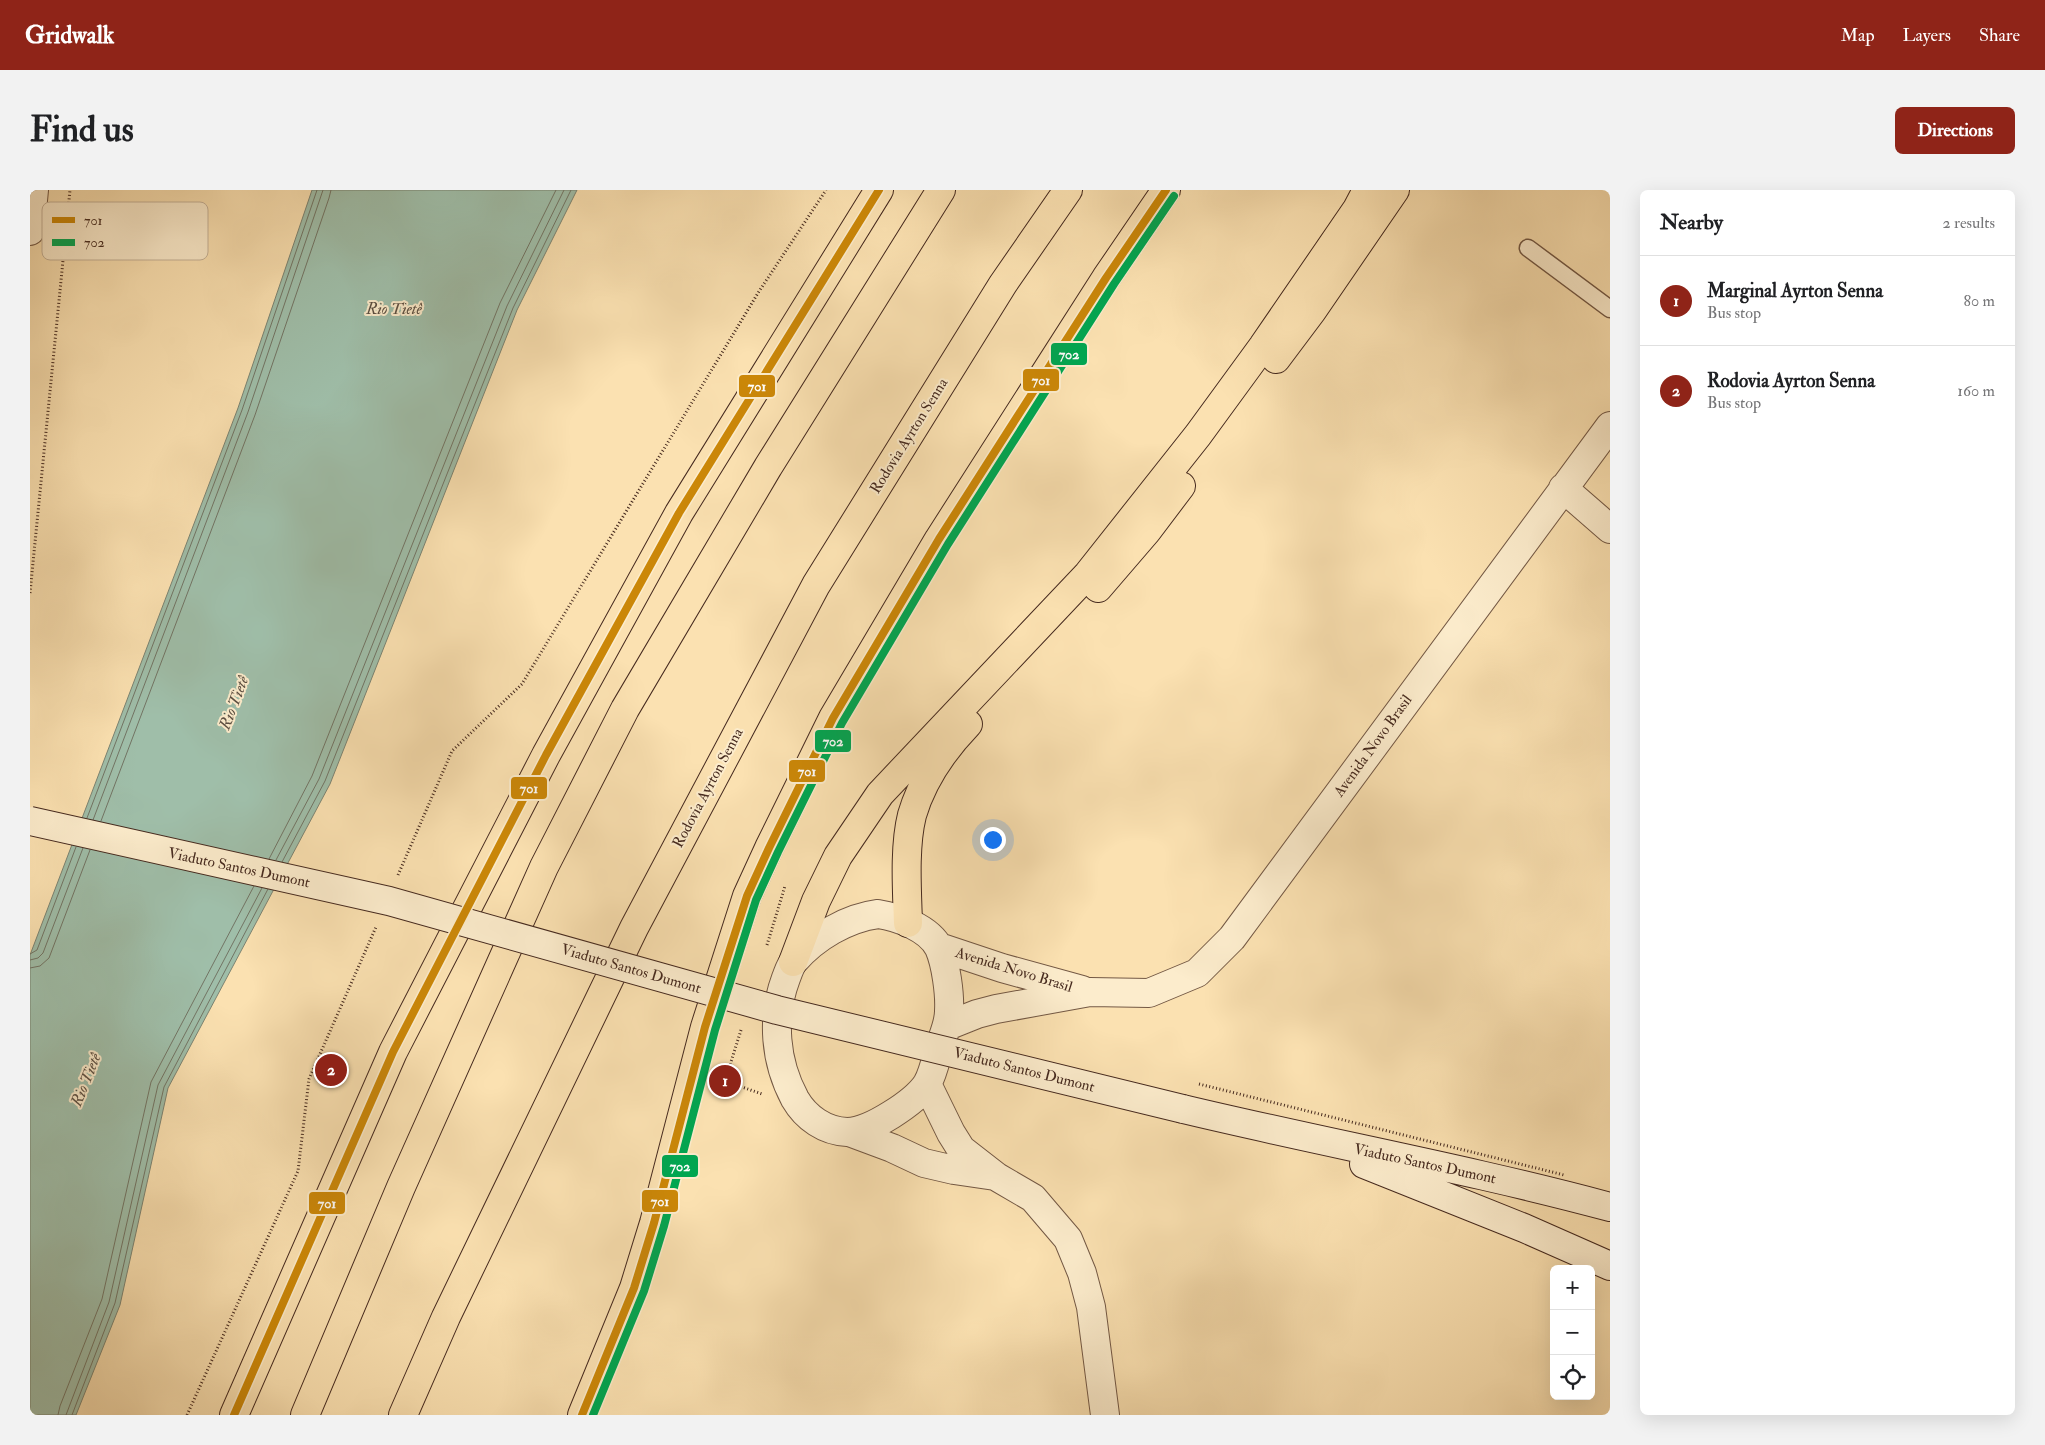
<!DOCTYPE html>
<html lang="en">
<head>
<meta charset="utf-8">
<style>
	:root { --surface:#fff; --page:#f2f2f2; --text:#202124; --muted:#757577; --line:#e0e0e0; --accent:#8f2418 }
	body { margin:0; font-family:"IM FELL Double Pica",serif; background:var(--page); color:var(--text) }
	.controls { position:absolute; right:15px; bottom:15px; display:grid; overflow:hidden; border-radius:8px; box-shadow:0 5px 20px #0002 }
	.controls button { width:45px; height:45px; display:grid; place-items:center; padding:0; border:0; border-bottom:1px solid var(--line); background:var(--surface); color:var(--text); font:25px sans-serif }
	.you { position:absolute; left:962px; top:649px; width:18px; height:18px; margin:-12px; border:4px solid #fff; border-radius:50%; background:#1a73e8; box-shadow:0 0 0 8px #1a73e833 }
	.badge { display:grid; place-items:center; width:32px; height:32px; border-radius:50%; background:var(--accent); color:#fff; font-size:16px; font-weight:700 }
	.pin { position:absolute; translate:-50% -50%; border:2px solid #fff; box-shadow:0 1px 5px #0006 }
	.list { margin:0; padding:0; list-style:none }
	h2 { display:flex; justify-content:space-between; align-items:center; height:65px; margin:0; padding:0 20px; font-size:21px }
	h2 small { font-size:16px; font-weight:400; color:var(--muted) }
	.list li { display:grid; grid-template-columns:32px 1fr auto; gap:15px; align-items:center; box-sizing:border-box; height:90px; padding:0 20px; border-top:1px solid var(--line) }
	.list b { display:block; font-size:19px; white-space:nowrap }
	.list p { margin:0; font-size:16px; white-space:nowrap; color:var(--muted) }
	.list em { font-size:16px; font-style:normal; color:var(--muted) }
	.icon { flex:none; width:28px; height:28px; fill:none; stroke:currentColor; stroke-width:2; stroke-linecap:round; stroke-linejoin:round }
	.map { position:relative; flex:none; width:1580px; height:1225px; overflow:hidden; border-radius:8px }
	header { display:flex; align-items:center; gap:30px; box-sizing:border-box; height:70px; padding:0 25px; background:var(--accent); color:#fff }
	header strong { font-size:24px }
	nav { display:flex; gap:28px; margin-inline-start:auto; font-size:18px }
	.intro { display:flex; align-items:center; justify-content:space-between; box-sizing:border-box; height:120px; padding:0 30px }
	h1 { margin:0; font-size:35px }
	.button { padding:12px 22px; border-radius:8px; background:var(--accent); color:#fff; font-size:18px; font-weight:700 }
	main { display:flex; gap:30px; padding:0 30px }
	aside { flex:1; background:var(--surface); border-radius:8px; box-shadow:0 5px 20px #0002 }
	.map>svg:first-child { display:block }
</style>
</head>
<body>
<header>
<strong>Gridwalk</strong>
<nav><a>Map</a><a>Layers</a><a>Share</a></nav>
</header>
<div class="intro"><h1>Find us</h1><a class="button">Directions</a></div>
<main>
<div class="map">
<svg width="1580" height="1225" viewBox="0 0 1580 1225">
	<rect width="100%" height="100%" fill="#fbe1b1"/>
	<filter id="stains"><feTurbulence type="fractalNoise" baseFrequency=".004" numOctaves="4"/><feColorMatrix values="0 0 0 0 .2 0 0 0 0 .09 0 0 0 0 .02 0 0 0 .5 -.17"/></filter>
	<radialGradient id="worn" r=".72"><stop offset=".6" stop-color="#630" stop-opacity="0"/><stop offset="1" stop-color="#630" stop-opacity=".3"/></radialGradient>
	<path fill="#9fbea9" stroke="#7b8372" d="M282,0H547L487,120L300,594L138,898L90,1115L46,1225H0V765L208,218Z"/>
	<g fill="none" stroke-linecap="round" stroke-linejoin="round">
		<path stroke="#727464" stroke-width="1" d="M57,628L212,220L287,0
			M63,630L218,222L293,0
			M71,631L225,225L299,8L301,0
			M239,669L282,586L470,113L526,0
			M246,670L289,589L477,116L534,0
			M252,672L295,591L483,118L541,0
			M0,764L7,760L46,657
			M0,770L8,768L13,763L53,658
			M0,778L10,776L19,768L60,660
			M28,1225L30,1216L72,1109L121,892L224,696
			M36,1225L79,1112L128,895L232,698
			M42,1225L85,1113L134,897L238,699"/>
		<g stroke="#735844" stroke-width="19">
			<path id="service" d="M1498,58L1580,119"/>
		</g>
		<g stroke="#735844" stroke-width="30">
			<path id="tertiary" d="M0,41L4,0
				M1533,298L1580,339
				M848,724C868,727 899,738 909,758C916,774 920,804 919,821C919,834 913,846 909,858C906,869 903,884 897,894C885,912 840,942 817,942C795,941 776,928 765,909C745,872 741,828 756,788C758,783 760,776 764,771C785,747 817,728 848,724Z
				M909,757L972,778L1052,800
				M917,836L947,824L966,819L1060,802L1119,803L1167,783L1202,748L1580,236
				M897,894L921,943L931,959L967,987L1003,1008L1038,1049L1052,1083L1061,1117L1075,1225
				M819,942L862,958L894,973L924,980L965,986"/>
		</g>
		<g stroke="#462a1f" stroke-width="30">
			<path id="secondary" d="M1153,919C1295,953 1439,979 1580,1017
				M1334,974L1494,1038L1580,1076"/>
		</g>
		<g stroke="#462a1f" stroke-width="30">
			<path id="motorway" d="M1246,169L1282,121L1365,0
				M1068,398L1117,341L1151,296
				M878,733C877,700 874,657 882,625C892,591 914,559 938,534
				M763,772L786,711L808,666L850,604L1058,384L1168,245L1233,156L1327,19L1337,0
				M204,1225L363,862L516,565L649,323L849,0
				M275,1225L371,997L514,677L595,519L738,277L911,0
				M373,1225L416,1127L604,738L786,395L973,94L1038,0
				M552,1225L604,1098L624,1033L675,837L717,706L739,658L803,528L909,349L1076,88L1136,0"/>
		</g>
		<path stroke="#462a1f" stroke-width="3" stroke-dasharray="1 2.5" stroke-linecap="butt" d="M0,403L40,0
			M368,685L422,561L492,494L728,103L796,0
			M737,755L755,696
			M711,840L695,891L732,904
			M157,1225L268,981L279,889L346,737"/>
		<use href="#service" stroke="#fceccc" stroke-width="16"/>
		<use href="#tertiary" stroke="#fceccc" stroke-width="28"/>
		<use href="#secondary" stroke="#fceccc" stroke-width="28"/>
		<use href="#motorway" stroke="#fbe1b1" stroke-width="28"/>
		<g stroke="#462a1f" stroke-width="30" stroke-linecap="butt">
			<path id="secondary-bridge" d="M0,631L359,711L747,820L1153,919"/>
		</g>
		<path stroke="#462a1f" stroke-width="3" stroke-dasharray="1 2.5" stroke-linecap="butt" d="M1169,894L1534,985"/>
		<use href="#secondary-bridge" stroke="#fceccc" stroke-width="28"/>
		<g stroke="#fceccc" stroke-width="11">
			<path id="bus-1" d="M204,1225L363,862L516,565L649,323L849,0
				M552,1225L604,1098L624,1033L675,837L717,706L739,658L803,528L909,349L1076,88L1136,0"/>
		</g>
		<g stroke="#fceccc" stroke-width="11">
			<path id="bus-2" d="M563,1225L614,1101L634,1036L685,840L726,710L748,662L812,533L918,354L1084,94L1144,6"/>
		</g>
		<use href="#bus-1" stroke="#cb8708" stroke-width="8"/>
		<use href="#bus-2" stroke="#00a651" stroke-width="8"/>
	</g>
	<g text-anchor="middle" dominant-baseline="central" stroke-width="4" stroke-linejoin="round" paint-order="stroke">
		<g font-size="15" fill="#462a1f" stroke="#fceccc">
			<text transform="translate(879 246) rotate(-58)">Rodovia Ayrton Senna</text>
			<text transform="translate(1343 556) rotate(-54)">Avenida Novo Brasil</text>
			<text transform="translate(678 598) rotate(-62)">Rodovia Ayrton Senna</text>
			<text transform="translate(209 678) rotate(12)">Viaduto Santos Dumont</text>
			<text transform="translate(601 779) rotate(16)">Viaduto Santos Dumont</text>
			<text transform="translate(984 780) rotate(17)">Avenida Novo Brasil</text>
			<text transform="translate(994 880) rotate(14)">Viaduto Santos Dumont</text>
			<text transform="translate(1395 974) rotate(12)">Viaduto Santos Dumont</text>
		</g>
		<g font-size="16" font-style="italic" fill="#5c4f42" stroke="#fceccc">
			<text x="364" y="119">Rio Tietê</text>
			<text transform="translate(204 513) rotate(-69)">Rio Tietê</text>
			<text transform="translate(56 890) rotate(-68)">Rio Tietê</text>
		</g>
	</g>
	<rect x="12" y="12" width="166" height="58" rx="8" fill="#fceccc" stroke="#c5b298" stroke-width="1"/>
	<rect x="22" y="27" width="23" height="6" fill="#cb8708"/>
	<rect x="22" y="49" width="23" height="7" fill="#00a651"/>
	<g font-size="14" fill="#462a1f">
		<text x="54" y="35">701</text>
		<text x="54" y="57">702</text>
	</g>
	<g stroke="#fceccc" stroke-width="2">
		<rect x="1020" y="152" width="38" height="24" rx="5" fill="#00a651"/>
		<rect x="992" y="178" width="38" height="24" rx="5" fill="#cb8708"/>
		<rect x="708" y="184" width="38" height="24" rx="5" fill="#cb8708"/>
		<rect x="784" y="539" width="38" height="24" rx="5" fill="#00a651"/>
		<rect x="758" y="569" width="38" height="24" rx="5" fill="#cb8708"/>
		<rect x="480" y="586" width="38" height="24" rx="5" fill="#cb8708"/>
		<rect x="631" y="964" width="38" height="24" rx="5" fill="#00a651"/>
		<rect x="611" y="999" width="38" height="24" rx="5" fill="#cb8708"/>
		<rect x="278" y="1001" width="38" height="24" rx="5" fill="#cb8708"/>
	</g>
	<g font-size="14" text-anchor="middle" font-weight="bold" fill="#fff">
		<text x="1039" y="169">702</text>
		<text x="1011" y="195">701</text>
		<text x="727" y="201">701</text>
		<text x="803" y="556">702</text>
		<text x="777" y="586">701</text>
		<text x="499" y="603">701</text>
		<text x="650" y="981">702</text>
		<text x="630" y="1016">701</text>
		<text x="297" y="1018">701</text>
	</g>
	<rect width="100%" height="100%" filter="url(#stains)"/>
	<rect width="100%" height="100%" fill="url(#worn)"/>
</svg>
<div class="controls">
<button>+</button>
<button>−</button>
<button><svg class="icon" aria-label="locate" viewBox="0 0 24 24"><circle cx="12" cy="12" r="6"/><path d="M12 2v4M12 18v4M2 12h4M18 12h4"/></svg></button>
</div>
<div class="you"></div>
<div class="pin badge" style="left:695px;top:891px">1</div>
<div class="pin badge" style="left:301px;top:880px">2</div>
</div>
<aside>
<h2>Nearby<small>2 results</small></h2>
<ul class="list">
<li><span class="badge">1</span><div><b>Marginal Ayrton Senna</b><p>Bus stop</p></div><em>80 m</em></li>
<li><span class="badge">2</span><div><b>Rodovia Ayrton Senna</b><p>Bus stop</p></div><em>160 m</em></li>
</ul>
</aside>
</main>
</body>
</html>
